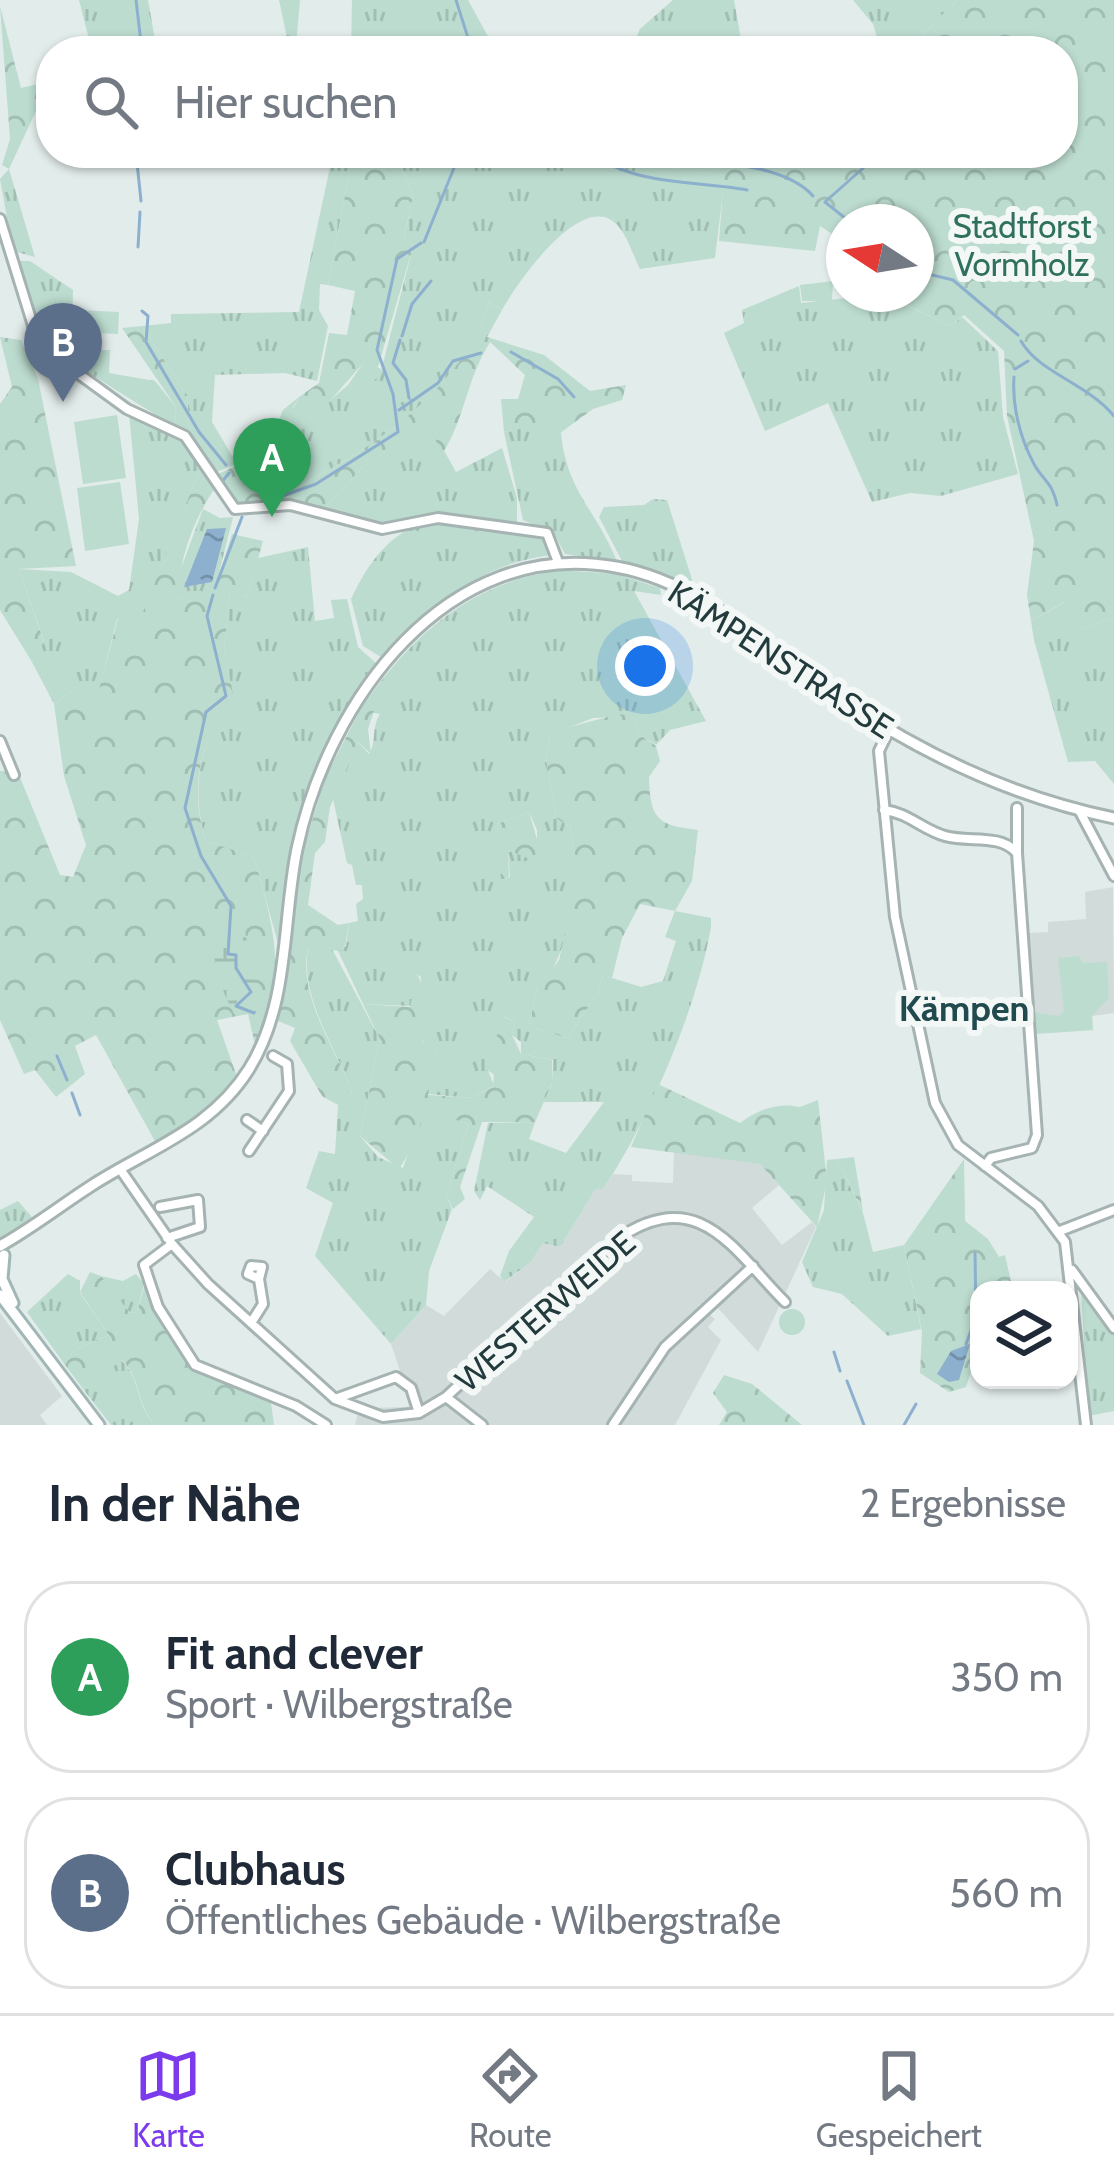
<!DOCTYPE html>
<html lang="de">
<head>
<meta charset="utf-8">
<style>
	:root { --surface:#fff; --page:#f6f6f7; --text:#1f2937; --muted:#747a83; --line:#e0e1e3; --accent:#7c3aed }
	body { margin:0; font-family:Cabin,sans-serif; background:var(--page); color:var(--text) }
	.controls { position:absolute; right:36px; bottom:36px; display:grid; overflow:hidden; border-radius:24px; box-shadow:0 3px 9px #0004 }
	.controls button { width:108px; height:108px; display:grid; place-items:center; padding:0; border:0; border-bottom:3px solid var(--line); background:var(--surface); color:var(--text); font:60px sans-serif }
	.compass { position:absolute; left:826px; top:204px; width:108px; height:108px; border-radius:50%; background:var(--surface); box-shadow:0 3px 9px #0004; rotate:282deg }
	.you { position:absolute; left:645px; top:666px; width:42px; height:42px; margin:-30px; border:9px solid #fff; border-radius:50%; background:#1a73e8; box-shadow:0 0 0 18px #1a73e833 }
	.badge { display:grid; place-items:center; width:78px; height:78px; border-radius:50%; background:var(--accent); color:#fff; font-size:39px; font-weight:700 }
	.pin { position:absolute; translate:-50% -99px; filter:drop-shadow(0 3px 6px #0008) }
	.pin::after { content:''; position:absolute; top:63px; width:42px; height:36px; background:inherit; clip-path:polygon(0 0,100% 0,50% 100%) }
	.list { margin:0; padding:0; list-style:none }
	h2 { display:flex; justify-content:space-between; align-items:center; height:156px; margin:0; padding:0 48px; font-size:51px }
	h2 small { font-size:39px; font-weight:400; color:var(--muted) }
	.list li { display:grid; grid-template-columns:78px 1fr auto; gap:36px; align-items:center; box-sizing:border-box; height:192px; margin:0 24px 24px; padding:0 24px; border:3px solid var(--line); border-radius:48px }
	.list b { display:block; font-size:45px; white-space:nowrap }
	.list p { margin:0; font-size:39px; white-space:nowrap; color:var(--muted) }
	.list em { font-size:39px; font-style:normal; color:var(--muted) }
	.icon { flex:none; width:66px; height:66px; fill:none; stroke:currentColor; stroke-width:2; stroke-linecap:round; stroke-linejoin:round }
	.map { position:relative; flex:none; width:1114px; height:1425px; overflow:hidden }
	.search { position:absolute; background:var(--surface); box-shadow:0 3px 9px #0004; left:36px; right:36px; top:36px; height:132px; display:flex; align-items:center; gap:30px; box-sizing:border-box; padding:0 42px; border-radius:48px; color:var(--muted); font-size:45px }
	.sheet { height:588px; background:var(--surface) }
	nav { display:flex; justify-content:space-around; align-items:center; box-sizing:border-box; height:168px; border-top:3px solid var(--line); background:var(--surface); font-size:33px; color:var(--muted) }
	nav a { display:grid; justify-items:center; gap:6px }
	nav .on { color:var(--accent) }
	.map>svg:first-child { display:block }
</style>
</head>
<body>
<div class="map">
<svg width="1114" height="1425" viewBox="0 0 1114 1425">
	<defs>
		<pattern id="grass-tufts" width="24" height="20" patternUnits="userSpaceOnUse" patternTransform="scale(3)"><rect width="24" height="20" fill="#bcdccf"/><path d="M3 7l-1-3M5 7V3M7 7l1-3M15 17l-1-3M17 17v-4M19 17l1-3" fill="none" stroke="#a1beb3"/></pattern>
		<pattern id="forest-crowns" width="20" height="18" patternUnits="userSpaceOnUse" patternTransform="scale(3)"><rect width="20" height="18" fill="#bcdccf"/><path d="M2 6a3 3 0 1 1 6 0M12 15a3 3 0 1 1 6 0" fill="none" stroke="#a1beb3"/></pattern>
		<pattern id="wetland-marsh" width="20" height="14" patternUnits="userSpaceOnUse" patternTransform="scale(3)"><rect width="20" height="14" fill="#bcdccf"/><path d="M1 5h8M5 5V1M11 12h8M15 12V8" fill="none" stroke="#a1beb3"/></pattern>
		<pattern id="water-ripples" width="26" height="14" patternUnits="userSpaceOnUse" patternTransform="scale(3)"><rect width="26" height="14" fill="#8db0ce"/><path d="M2 4q2-2 4 0t4 0M15 11q2-2 4 0t4 0" fill="none" stroke="#7390a8"/></pattern>
	</defs>
	<rect width="100%" height="100%" fill="#e2ecea"/>
	<path fill="#d1dcda" d="M1113,887L1114,1013L1092,1016L1093,1030L1033,1034L1028,933L1048,932V922L1086,919L1085,892Z
		M674,1151L760,1164L779,1185L752,1208L782,1245L812,1222L816,1227L758,1352L715,1305L707,1312L715,1319L708,1327L721,1340L675,1425H355L359,1408L412,1407L391,1344L426,1305L444,1316L490,1269L505,1282L531,1262L543,1243L560,1247L595,1190L603,1189L613,1174L632,1175V1181L673,1183Z
		M0,1313L62,1396L40,1415L47,1425H0Z"/>
	<path fill="url(#grass-tufts)" fill-rule="evenodd" d="M79,0H148L157,51H92Z
		M352,0H468L496,51H351Z
		M673,0H734L743,51H630L640,29Z
		M853,0H957L908,50L881,51L873,24Z
		M333,153H353L328,285L320,284L319,310L328,326L317,381L285,373L215,375L212,422L237,464L216,472L190,437L187,395L142,326L171,323V314L299,312Z
		M397,153H622L638,163L725,176L715,258L640,269C634,257 628,238 619,227C584,184 515,286 502,310L489,302C464,389 370,451 293,489L264,453L283,410L299,397L293,408L327,403L348,385L363,396L381,371L413,247L404,238L413,196Z
		M9,169L35,257L13,251L0,179Z
		M14,261H30L73,290L72,334L86,335L88,350H110L109,373L155,381L176,407L175,427L41,343Z
		M799,286L801,303L883,294L950,326L962,317L998,351L1003,417L1018,474L941,496L910,493L872,502L828,403L765,431L724,333L744,323L742,310Z
		M129,413L184,437L204,459L141,618L117,619L97,698L78,686L54,704L32,662L44,641L19,569L71,572L118,596L129,590L139,519Z
		M560,420C563,489 593,504 617,561L565,554L554,534L523,520L504,432Z
		M428,422L456,472L502,448L517,498V524L437,515L380,526L322,510L363,467Z
		M653,499L667,500L695,589L622,561L599,517L604,507L644,505Z
		M203,509L220,518L233,517L215,589L181,600L177,579Z
		M436,520L546,536L552,555C478,564 432,606 381,657L363,646L351,599C369,561 393,527 436,520Z
		M308,547L315,621L334,618L331,600L347,599L358,647L377,664C319,751 287,839 278,943L254,857L206,841C191,795 197,736 234,704L224,649L230,592L247,598L258,558Z
		M561,570L617,574L660,588L661,595L634,591L706,721L670,730L656,745L640,735L633,716L593,718L550,735L546,758L556,818L570,827C572,842 578,860 579,874C580,899 558,976 537,989L529,1026L567,1038L598,993L603,975L641,987L663,981L676,941L665,937L675,911L711,918V927C697,1008 649,1121 603,1189L595,1190L560,1247L543,1243L531,1262L504,1282L500,1276L509,1251L534,1217L487,1186L480,1200L474,1191L488,1123L535,1122L529,1139L566,1153L604,1102H543L552,1084L553,1060L521,1054V1042L512,1035L515,1022L503,1016L488,1070L494,1086L471,1098L427,1094L437,1047L425,1046L422,1039L421,977L417,974L411,1006L363,1004L338,951L346,946L349,923L358,921L356,904L363,899L362,885H356L352,865L347,863L333,799L358,742L369,754C377,742 371,728 380,714L360,710C411,636 469,582 561,570ZM529,812L537,830V861L508,850L510,877L502,880L497,824Z
		M1065,602L1076,631L1114,617V784L1095,761L1068,762L1034,640L1031,621Z
		M308,947L332,949L380,1039L360,1136L378,1157L403,1168L424,1109L469,1124L446,1195L452,1209L429,1271L426,1305L391,1344L315,1256L333,1203L306,1188L319,1151L335,1154L338,1105L352,1092C334,1043 300,999 308,947Z
		M837,1159L863,1213L873,1252L904,1245L921,1329L888,1336L842,1294L813,1287L802,1262L824,1210L827,1160Z
		M18,1201L32,1217L0,1241V1210Z
		M68,1274L80,1281V1293L109,1335L74,1350L65,1365L27,1312Z
		M136,1274L144,1284L137,1312L129,1313L101,1276L123,1281Z
		M1081,1288L1114,1331V1411L1088,1416Z
		M121,1360C143,1382 134,1402 155,1425H111L83,1389Z"/>
	<path fill="url(#forest-crowns)" d="M279,0H300L296,46L289,47Z
		M957,0H1114V617L1076,631L1064,602L1031,621L1027,595L1034,541L1007,416L1004,351L964,315L950,326L884,294H916V222H844V242L820,226L815,251L719,241L724,176L638,163L622,153H1063V51H900L908,50Z
		M0,6L21,88L51,81V91L41,100L9,169L2,165L10,139Z
		M353,153H397L413,196L404,237L413,247L378,367L366,360L328,403L293,410L299,397L319,383L329,333L347,335L355,291L328,285Z
		M489,302L502,310L487,337L544,355L590,391L626,385L622,400L593,409L560,433L559,421L504,432L501,399H518L525,375L490,342C466,380 464,422 442,454L428,423L363,467L322,510L294,501L240,510L216,475L264,453L293,489C371,451 464,388 489,302Z
		M142,326L187,395L190,437L175,427L176,407L122,328Z
		M0,337L21,340L38,379L76,566L19,569L44,642L32,662L0,610V404L12,387Z
		M204,459L218,484C196,514 175,563 181,600L215,588L232,534L263,541L247,598L230,593L224,649L235,704C197,736 190,795 206,841L254,857C275,932 288,974 256,1049L248,1014L217,1020L237,1077L207,1108L156,1143L96,1035L75,1046L85,1074L56,1097L35,1070L24,1074L0,1020V771L17,770L60,875L73,877L86,845L64,776L54,704L78,686L97,697L118,618L141,617Z
		M360,710L374,711L368,729L371,754L358,742L330,807L325,842L315,853L308,905L338,925L349,923L345,946L339,951L308,947C298,997 334,1045 352,1092L338,1105L322,1096L290,1041L295,1028L278,1021L304,847L326,776Z
		M619,714L633,716L640,735L656,746L660,761L649,777C650,820 658,825 698,830L692,881L675,911L640,904L622,938L612,978L603,975L598,993L567,1038L529,1026L537,989L559,960L579,875L570,827L556,818L546,758L550,735L558,730Z
		M529,812L539,846L537,862L508,850L509,877L501,880L497,824Z
		M417,973L423,987L422,1040L425,1046H437L428,1095L471,1098L493,1087L494,1075L488,1070L502,1016L515,1022L512,1035L521,1054L552,1060V1083L535,1122H482L460,1187L465,1199L453,1209L446,1195L469,1124L424,1110L416,1142L399,1169L360,1136L380,1039L363,1004L410,1007Z
		M658,1084L740,1123C763,1106 782,1103 800,1107L818,1100L827,1181L817,1227L760,1164L631,1147Z
		M854,1157L863,1212L837,1159Z
		M964,1159L965,1221L988,1239L999,1257L1005,1255L1013,1290H979V1348L966,1387L949,1392L920,1373L922,1332L904,1245Z
		M90,1272L101,1276L130,1313L137,1312L145,1284L193,1366L271,1403L274,1425H155C135,1402 143,1382 122,1360L83,1389L65,1365L74,1350L109,1335L80,1292Z
		M724,1375L752,1384L802,1425H719L727,1412L713,1393Z"/>
	<path fill="url(#wetland-marsh)" d="M244,923L257,1012L234,1014L217,978L211,930Z"/>
	<path fill="#bcdccf" d="M833,281L832,301H802L800,285Z
		M76,310L119,312L118,334L75,332Z
		M366,359L382,370L363,396L348,385Z
		M117,415L126,478L83,484L74,422Z
		M120,482L129,544L85,551L77,488Z
		M1079,956L1083,963L1107,962L1109,998L1092,1016L1093,1030L1033,1034L1032,1012L1059,1016L1064,1011L1058,958Z
		M779 1322a13 13 0 1 1 26 0a13 13 0 1 1-26 0Z"/>
	<path fill="url(#water-ripples)" d="M226,528L212,582L184,587L207,529Z
		M970,1344L959,1380L949,1382L937,1374L951,1351Z"/>
	<g fill="none" stroke-linecap="round" stroke-linejoin="round">
		<path stroke="#8db0ce" stroke-width="3" d="M136,0L142,51
			M456,0L469,41
			M907,43L908,51
			M136,153L141,201
			M593,153C632,186 700,181 747,190
			M639,153C688,163 780,158 813,196
			M850,222L825,202L880,153
			M424,242L460,153
			M138,247L140,212
			M916,271L953,280L1018,335
			M142,311L148,316L146,342L199,432L226,465
			M402,336L412,304L431,281
			M400,340L393,363L406,380L409,398
			M1021,341C1039,373 1087,383 1114,416
			M511,352L558,379L574,397
			M1015,369L1028,361
			M1014,377C1012,406 1020,438 1034,464C1043,481 1052,481 1057,505
			M399,410L438,383L453,361L481,353
			M221,483L229,473
			M263,503L316,484L398,432L393,394L377,350L397,259L421,243
			M215,588L242,517
			M213,595L207,616L226,696L206,712L185,808L201,856L231,906L228,954L236,955V968L251,992L236,1006L254,1013
			M57,1056L67,1080
			M72,1093L80,1115
			M966,1344L976,1317L975,1253
			M834,1352L840,1371
			M847,1381L864,1425
			M904,1425L916,1404"/>
		<g stroke="#a5b3b2" stroke-width="14">
			<path id="minor" d="M0,219L39,345L127,409L185,436L235,509L290,505L382,529L438,518L547,533L558,562
				M889,730L879,751L895,917L935,1103L958,1145L1038,1206L1065,1242L1086,1425
				M0,741L14,775
				M1017,808V852
				M884,810C909,813 921,829 945,836C969,843 1000,833 1017,853L1037,1135L1032,1148L991,1158L985,1166
				M1079,810L1114,876
				M247,1120L263,1131
				M249,1151L289,1091L287,1064L273,1056
				M120,1169L172,1244L208,1284L335,1399L383,1417L419,1413L446,1397L616,1240C699,1182 734,1251 785,1302
				M160,1207L198,1200L200,1227L167,1238
				M1060,1231L1114,1210
				M172,1244L144,1265L158,1307L195,1365L296,1406L326,1425
				M1072,1270L1114,1328
				M251,1323L263,1304L259,1279L248,1274L251,1266L262,1267L259,1279
				M446,1397L482,1425
				M335,1399L396,1377L411,1388L419,1413
				M613,1425L665,1347L753,1266"/>
		</g>
		<g stroke="#a5b3b2" stroke-width="15">
			<path id="tertiary" d="M0,1246C32,1228 60,1206 91,1186C148,1149 211,1130 249,1069C290,1003 282,922 297,849C328,701 447,536 616,567C703,582 770,652 841,699C924,755 1016,798 1114,818"/>
		</g>
		<g stroke="#a1b7b6" stroke-width="15">
			<path id="secondary" d="M4,1255L2,1279L13,1303
				M0,1295L99,1425"/>
		</g>
		<use href="#minor" stroke="#fff" stroke-width="8"/>
		<use href="#tertiary" stroke="#fff" stroke-width="9"/>
		<use href="#secondary" stroke="#fff" stroke-width="9"/>
	</g>
	<g text-anchor="middle" dominant-baseline="central" stroke-width="12" stroke-linejoin="round" paint-order="stroke">
		<g font-size="33" fill="#2f715d" stroke="#f3f8f7">
			<text x="1022" y="226">Stadtforst<tspan x="1022" dy="38">Vormholz</tspan></text>
		</g>
		<g font-size="33" fill="#233b3c" stroke="#f3f8f7">
			<text transform="translate(781 659) rotate(33)">KÄMPENSTRASSE</text>
			<text transform="translate(545 1311) rotate(-41)">WESTERWEIDE</text>
		</g>
		<g font-size="36" font-weight="bold" fill="#204a4d" stroke="#f3f8f7">
			<text x="964" y="1008">Kämpen</text>
		</g>
	</g>
</svg>
<div class="controls">
<button><svg class="icon" aria-label="layers" viewBox="0 0 24 24"><path d="M12 4l9 5-9 5-9-5zM3 14l9 5 9-5"/></svg></button>
</div>
<svg class="compass" viewBox="-18 -18 36 36"><path d="M0-13l5 13h-10z" fill="#e53935"/><path d="M0 13l5-13h-10z" fill="#747a83"/></svg>
<div class="you"></div>
<div class="pin badge" style="left:272px;top:517px;background:#2e9e5b">A</div>
<div class="pin badge" style="left:63px;top:402px;background:#5c6f8a">B</div>
<div class="search"><svg class="icon" aria-label="search" viewBox="0 0 24 24"><circle cx="10" cy="10" r="6"/><path d="M15 15l6 6"/></svg>Hier suchen</div>
</div>
<section class="sheet">
<h2>In der Nähe<small>2 Ergebnisse</small></h2>
<ul class="list">
<li><span class="badge" style="background:#2e9e5b">A</span><div><b>Fit and clever</b><p>Sport · Wilbergstraße</p></div><em>350 m</em></li>
<li><span class="badge" style="background:#5c6f8a">B</span><div><b>Clubhaus</b><p>Öffentliches Gebäude · Wilbergstraße</p></div><em>560 m</em></li>
</ul>
</section>
<nav>
<a class="on"><svg class="icon" aria-label="map" viewBox="0 0 24 24"><path d="M3 6l6-2 6 2 6-2v14l-6 2-6-2-6 2zM9 4v14M15 6v14"/></svg>Karte</a>
<a><svg class="icon" aria-label="directions" viewBox="0 0 24 24"><path d="M12 3l9 9-9 9-9-9zM9 14v-3h6M13 9l2 2-2 2"/></svg>Route</a>
<a><svg class="icon" aria-label="saved" viewBox="0 0 24 24"><path d="M7 4h10v16l-5-4-5 4z"/></svg>Gespeichert</a>
</nav>
</body>
</html>
